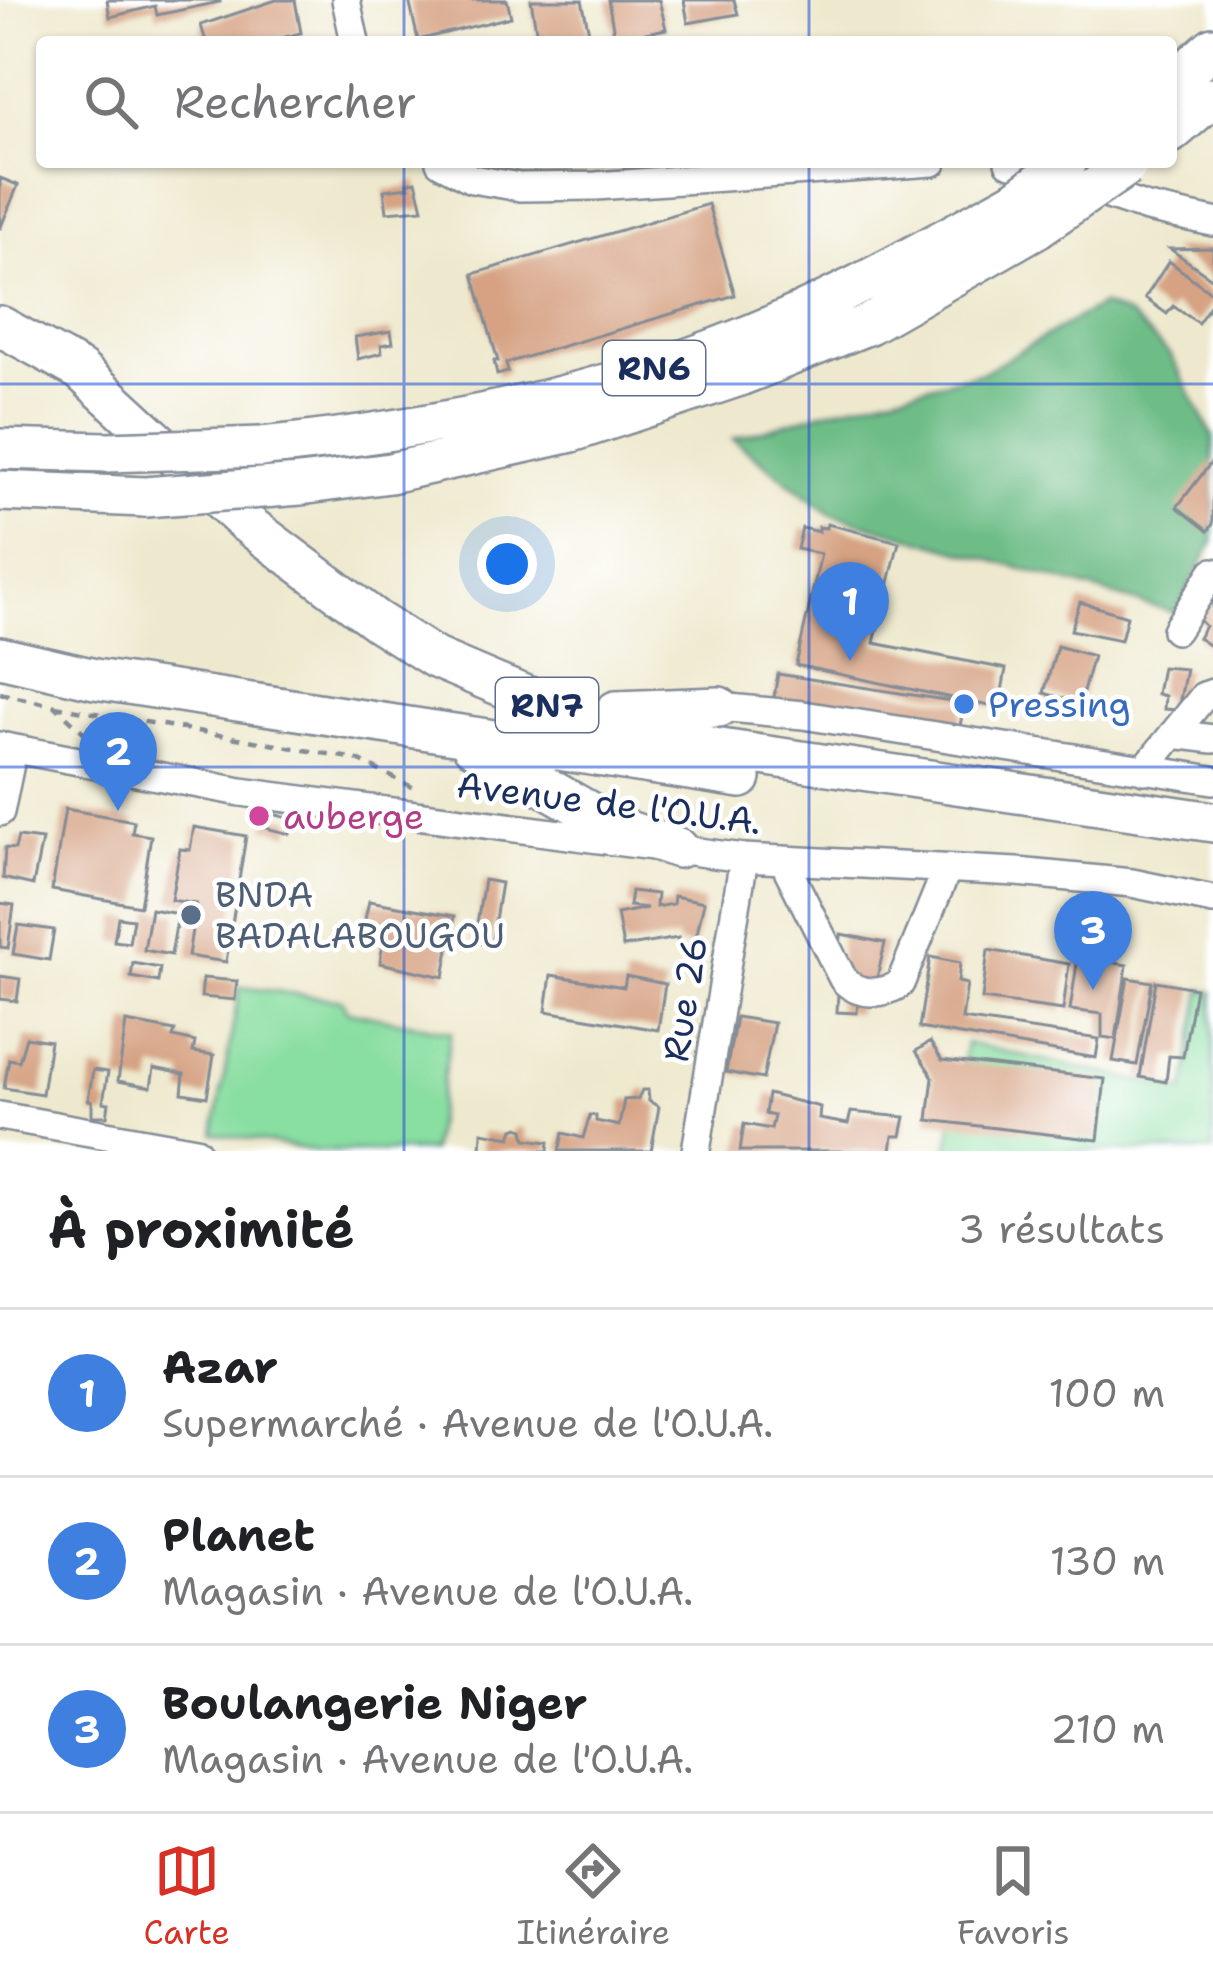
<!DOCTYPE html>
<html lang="fr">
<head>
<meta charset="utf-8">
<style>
	:root { --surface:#fff; --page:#f2f2f2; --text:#202124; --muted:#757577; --line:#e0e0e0; --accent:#d93025 }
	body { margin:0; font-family:"Shantell Sans",sans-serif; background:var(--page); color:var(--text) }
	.you { position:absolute; left:507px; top:564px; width:42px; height:42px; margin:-30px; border:9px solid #fff; border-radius:50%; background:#1a73e8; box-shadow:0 0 0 18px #1a73e833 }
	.badge { display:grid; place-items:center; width:78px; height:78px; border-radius:50%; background:var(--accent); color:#fff; font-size:39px; font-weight:700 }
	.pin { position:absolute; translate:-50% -99px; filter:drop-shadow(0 3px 6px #0008) }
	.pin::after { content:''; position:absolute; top:63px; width:42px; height:36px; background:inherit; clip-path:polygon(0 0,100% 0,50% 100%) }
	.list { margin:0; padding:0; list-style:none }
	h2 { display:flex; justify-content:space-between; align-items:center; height:156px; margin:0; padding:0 48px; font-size:51px }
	h2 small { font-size:39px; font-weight:400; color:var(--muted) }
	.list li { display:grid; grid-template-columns:78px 1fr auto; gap:36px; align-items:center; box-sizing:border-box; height:168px; padding:0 48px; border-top:3px solid var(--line) }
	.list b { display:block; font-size:45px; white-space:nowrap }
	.list p { margin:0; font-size:39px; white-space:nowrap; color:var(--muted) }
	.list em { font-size:39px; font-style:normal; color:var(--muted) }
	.icon { flex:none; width:66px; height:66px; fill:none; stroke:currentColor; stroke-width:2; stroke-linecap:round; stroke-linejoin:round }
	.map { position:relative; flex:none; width:1213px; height:1151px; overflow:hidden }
	.search { position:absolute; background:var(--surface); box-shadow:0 3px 9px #0004; left:36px; right:36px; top:36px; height:132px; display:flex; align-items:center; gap:30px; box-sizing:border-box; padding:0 42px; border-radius:12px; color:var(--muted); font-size:45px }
	.sheet { height:660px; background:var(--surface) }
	nav { display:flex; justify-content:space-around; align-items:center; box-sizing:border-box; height:168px; border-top:3px solid var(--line); background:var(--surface); font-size:33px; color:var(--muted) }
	nav a { display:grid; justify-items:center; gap:6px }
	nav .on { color:var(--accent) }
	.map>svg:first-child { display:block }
</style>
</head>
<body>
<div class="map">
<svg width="1213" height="1151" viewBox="0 0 1213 1151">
	<rect width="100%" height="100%" fill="#fff"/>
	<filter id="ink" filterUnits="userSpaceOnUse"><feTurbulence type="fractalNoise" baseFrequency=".00833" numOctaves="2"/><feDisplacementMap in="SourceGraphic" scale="24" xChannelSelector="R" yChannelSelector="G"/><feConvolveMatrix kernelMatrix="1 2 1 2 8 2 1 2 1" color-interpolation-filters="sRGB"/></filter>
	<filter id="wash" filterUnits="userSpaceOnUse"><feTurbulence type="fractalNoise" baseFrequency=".004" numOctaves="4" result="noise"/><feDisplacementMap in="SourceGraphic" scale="48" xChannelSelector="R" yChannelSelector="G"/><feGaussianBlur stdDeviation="2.7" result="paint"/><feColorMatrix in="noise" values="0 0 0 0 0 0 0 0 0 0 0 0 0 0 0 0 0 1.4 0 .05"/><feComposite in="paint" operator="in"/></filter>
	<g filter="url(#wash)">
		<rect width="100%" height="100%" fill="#eee9ce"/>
		<path fill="#89dea1" stroke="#528680" stroke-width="3" d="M240,987L342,1000L347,1011L451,1032L431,1151H318L214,1133Z
			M1202,989L1213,992V1151H948L966,1043L1185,1091Z"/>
		<path fill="#6ebd87" stroke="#447672" stroke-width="3" d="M1101,305L1129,316L1171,356L1213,437V542L1175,613L831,514L733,439L830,410L983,372Z"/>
		<g id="blocks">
			<path fill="#d6a283" d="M107,0H219L220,2L157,15L155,6L110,17Z
				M276,0H295L301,33L277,39L278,42H206L201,25Z
				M409,0H507L511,17L418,40Z
				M531,0H582L591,42H538Z
				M608,0H659L666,29L615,39Z
				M684,0H734L738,14L688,23Z
				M0,178L18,185L0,229Z
				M416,181L423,209L387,212L384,190L409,187L407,183Z
				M708,204L735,295L506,363L508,372L497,375L494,361H498L473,274Z
				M1213,248V279L1170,249Z
				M1169,261L1213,294V301L1198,323L1173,306L1167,314L1145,298Z
				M391,331L393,343L381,345L382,353L358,359L355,337Z
				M1213,460V524L1208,531L1177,507Z
				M827,524L899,542L874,643L1006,669L999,708L796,665L821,554L797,549L802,528L819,532V527L826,528Z
				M1213,585V648L1198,638L1205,626L1197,618Z
				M1080,602L1127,616L1121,640L1071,630Z
				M1057,646L1093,656L1080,703L1044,693Z
				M1162,667L1186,669L1178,710L1164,709L1165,696L1157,694Z
				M778,674L964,703L958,738L772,708Z
				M65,809L134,821L132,833L151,836L140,906L52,890Z
				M268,813L293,819L290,834L265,828Z
				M194,827L246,836L226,962L188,956L196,904L171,900L180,849L190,850Z
				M18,837L42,840L33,885L3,878L5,848L15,849Z
				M484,880L501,883L491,945L474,942Z
				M631,891L657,894L656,907L673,904L674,896L704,902L694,947L677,943L678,938L623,947L617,914L647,908L629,906Z
				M369,901L455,916L444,977L380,963L385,927L364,924Z
				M0,903L14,905L8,948L0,947Z
				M151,909L178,914L171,955L144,950Z
				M118,917L133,919L129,943L114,941Z
				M18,925L54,930L49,960L13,954Z
				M841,934L885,943L874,991L859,988L857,1013L837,1012Z
				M988,950L1069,964L1063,1010L982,999Z
				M930,957L960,963L958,982L967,984L962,1019L1099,1039L1096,1058L919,1028Z
				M1078,957L1127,965L1116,1039L1102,1037V1014L1070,1010Z
				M133,963L160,968L158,982L131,977Z
				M551,975L624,987L626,976L665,984L658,1030L546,1011Z
				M0,976L20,979L17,1001L0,999Z
				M203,978L237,981L235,1000L201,997Z
				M1128,978L1152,982L1137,1065L1113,1061Z
				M1156,981L1195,988L1183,1057L1169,1056L1166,1082L1140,1077Z
				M736,1017L774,1023L763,1079L726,1072Z
				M126,1022L175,1031L173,1037L195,1042L193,1052L214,1055L207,1097L182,1093L184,1074L154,1068L151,1087L118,1081Z
				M26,1037L50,1041L42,1094L4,1088L9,1059L19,1061Z
				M930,1042L942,1060L1105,1079L1098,1140L928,1120L933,1077L916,1051Z
				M93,1070L108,1072L103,1102L109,1103L107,1116H92V1101L88,1100Z
				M642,1090H648L649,1101L659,1107L651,1151H559L563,1133L583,1138L590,1115L596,1116V1121L619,1126L624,1100L638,1099Z
				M768,1094L820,1107L819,1119L848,1124L851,1112L905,1117L901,1136H893L891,1151H740L744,1124L771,1129L774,1116L765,1114Z
				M519,1127L524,1129L526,1139L549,1142L548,1151H481L482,1132L511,1137L514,1129Z"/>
		</g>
	</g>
	<g filter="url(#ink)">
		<use href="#blocks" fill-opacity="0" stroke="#848c96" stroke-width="3"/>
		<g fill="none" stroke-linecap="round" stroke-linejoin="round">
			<g stroke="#848c96" stroke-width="32">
				<path id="minor" d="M346,0L355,42
					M440,162L472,179L520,187L596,186L933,162
					M1009,162L1147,208L1213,222
					M1176,630L1213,572
					M719,707L803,715L1213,780
					M1173,734L1213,739
					M0,746L241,792L744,858L1017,872L1132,883L1213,900
					M1144,770L1204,696L1213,693
					M0,812L13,749
					M783,860L843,979C858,996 882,995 900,984L947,869
					M0,1116L196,1151
					M696,1151L744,858"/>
			</g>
			<g stroke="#848c96" stroke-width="44">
				<path id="highway" d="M1171,84L1213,47
					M1171,133L1213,97
					M0,326L80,370L246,523L377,621L435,658L494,683L568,713L714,748L1213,822
					M262,447C417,431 573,402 719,347C823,308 919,253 1016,200
					M0,449L107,452
					M300,485L390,473L572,432L737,377L869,324L1037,228
					M0,491L145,497
					M0,657L95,679L741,778
					M616,711L719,707
					M472,745L614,826L678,848"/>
			</g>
			<path stroke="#848c96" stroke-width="4.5" stroke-dasharray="9 9" stroke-linecap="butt" d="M0,693L55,706L90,738
				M55,706L356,759L416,789"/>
			<use href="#minor" stroke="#fff" stroke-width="27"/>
			<use href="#highway" stroke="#fff" stroke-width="39"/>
			<g stroke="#848c96" stroke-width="44" stroke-linecap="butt">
				<path id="highway-bridge" d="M1016,200L1067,162
					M1037,228L1127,166
					M107,452L262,447
					M145,497L300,485"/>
			</g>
			<use href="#highway-bridge" stroke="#fff" stroke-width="39"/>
		</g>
	</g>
	<path fill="none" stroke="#1d4ed8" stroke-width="3" stroke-opacity="0.55" d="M404,0V42M809,0V42M404,162V1151M809,162V1151M0,384H1213M0,767H1213"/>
	<circle fill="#3f7fe0" stroke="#fff" stroke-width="4.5" cx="964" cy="704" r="12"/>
	<circle fill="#d1479c" stroke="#fff" stroke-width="4.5" cx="259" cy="816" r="12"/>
	<circle fill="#5c6f8a" stroke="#fff" stroke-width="4.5" cx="191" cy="915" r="12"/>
	<g text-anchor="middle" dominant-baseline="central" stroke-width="9" stroke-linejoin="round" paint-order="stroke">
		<g fill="#fff" stroke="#5f6d8e" stroke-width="3">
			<rect x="603" y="341" width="102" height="54" rx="9"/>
			<rect x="496" y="678" width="102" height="54" rx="9"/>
		</g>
		<g font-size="33" font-weight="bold" fill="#1b2f5e">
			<text x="654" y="368">RN6</text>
			<text x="547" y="705">RN7</text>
		</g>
		<g font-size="36" fill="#366cbe" stroke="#fff" text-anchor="start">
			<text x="988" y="704">Pressing</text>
		</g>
		<g font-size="36" fill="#1b2f5e" stroke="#fff">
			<text transform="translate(609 803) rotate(7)">Avenue de l'O.U.A.</text>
			<text transform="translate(685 999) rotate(-81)">Rue 26</text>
		</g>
		<g font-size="36" fill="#b23c85" stroke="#fff" text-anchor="start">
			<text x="283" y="816">auberge</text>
		</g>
		<g font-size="36" fill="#4e5e75" stroke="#fff" text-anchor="start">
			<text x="215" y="894">BNDA<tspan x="215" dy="41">BADALABOUGOU</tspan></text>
		</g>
	</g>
</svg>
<div class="you"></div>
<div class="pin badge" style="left:850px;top:661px;background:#3f7fe0">1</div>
<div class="pin badge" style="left:118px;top:811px;background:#3f7fe0">2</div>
<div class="pin badge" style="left:1093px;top:990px;background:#3f7fe0">3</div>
<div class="search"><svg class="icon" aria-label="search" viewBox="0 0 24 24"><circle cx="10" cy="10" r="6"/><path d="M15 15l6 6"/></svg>Rechercher</div>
</div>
<section class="sheet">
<h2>À proximité<small>3 résultats</small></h2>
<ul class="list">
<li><span class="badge" style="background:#3f7fe0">1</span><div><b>Azar</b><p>Supermarché · Avenue de l'O.U.A.</p></div><em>100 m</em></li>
<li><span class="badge" style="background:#3f7fe0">2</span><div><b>Planet</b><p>Magasin · Avenue de l'O.U.A.</p></div><em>130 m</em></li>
<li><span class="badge" style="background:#3f7fe0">3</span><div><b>Boulangerie Niger</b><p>Magasin · Avenue de l'O.U.A.</p></div><em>210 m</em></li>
</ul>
</section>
<nav>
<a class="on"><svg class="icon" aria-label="map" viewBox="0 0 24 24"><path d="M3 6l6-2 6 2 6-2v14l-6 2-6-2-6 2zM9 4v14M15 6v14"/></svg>Carte</a>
<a><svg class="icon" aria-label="directions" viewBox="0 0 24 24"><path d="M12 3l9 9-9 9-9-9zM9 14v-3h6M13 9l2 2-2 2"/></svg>Itinéraire</a>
<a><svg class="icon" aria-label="saved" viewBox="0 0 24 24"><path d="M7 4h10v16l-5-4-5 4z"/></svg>Favoris</a>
</nav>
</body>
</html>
